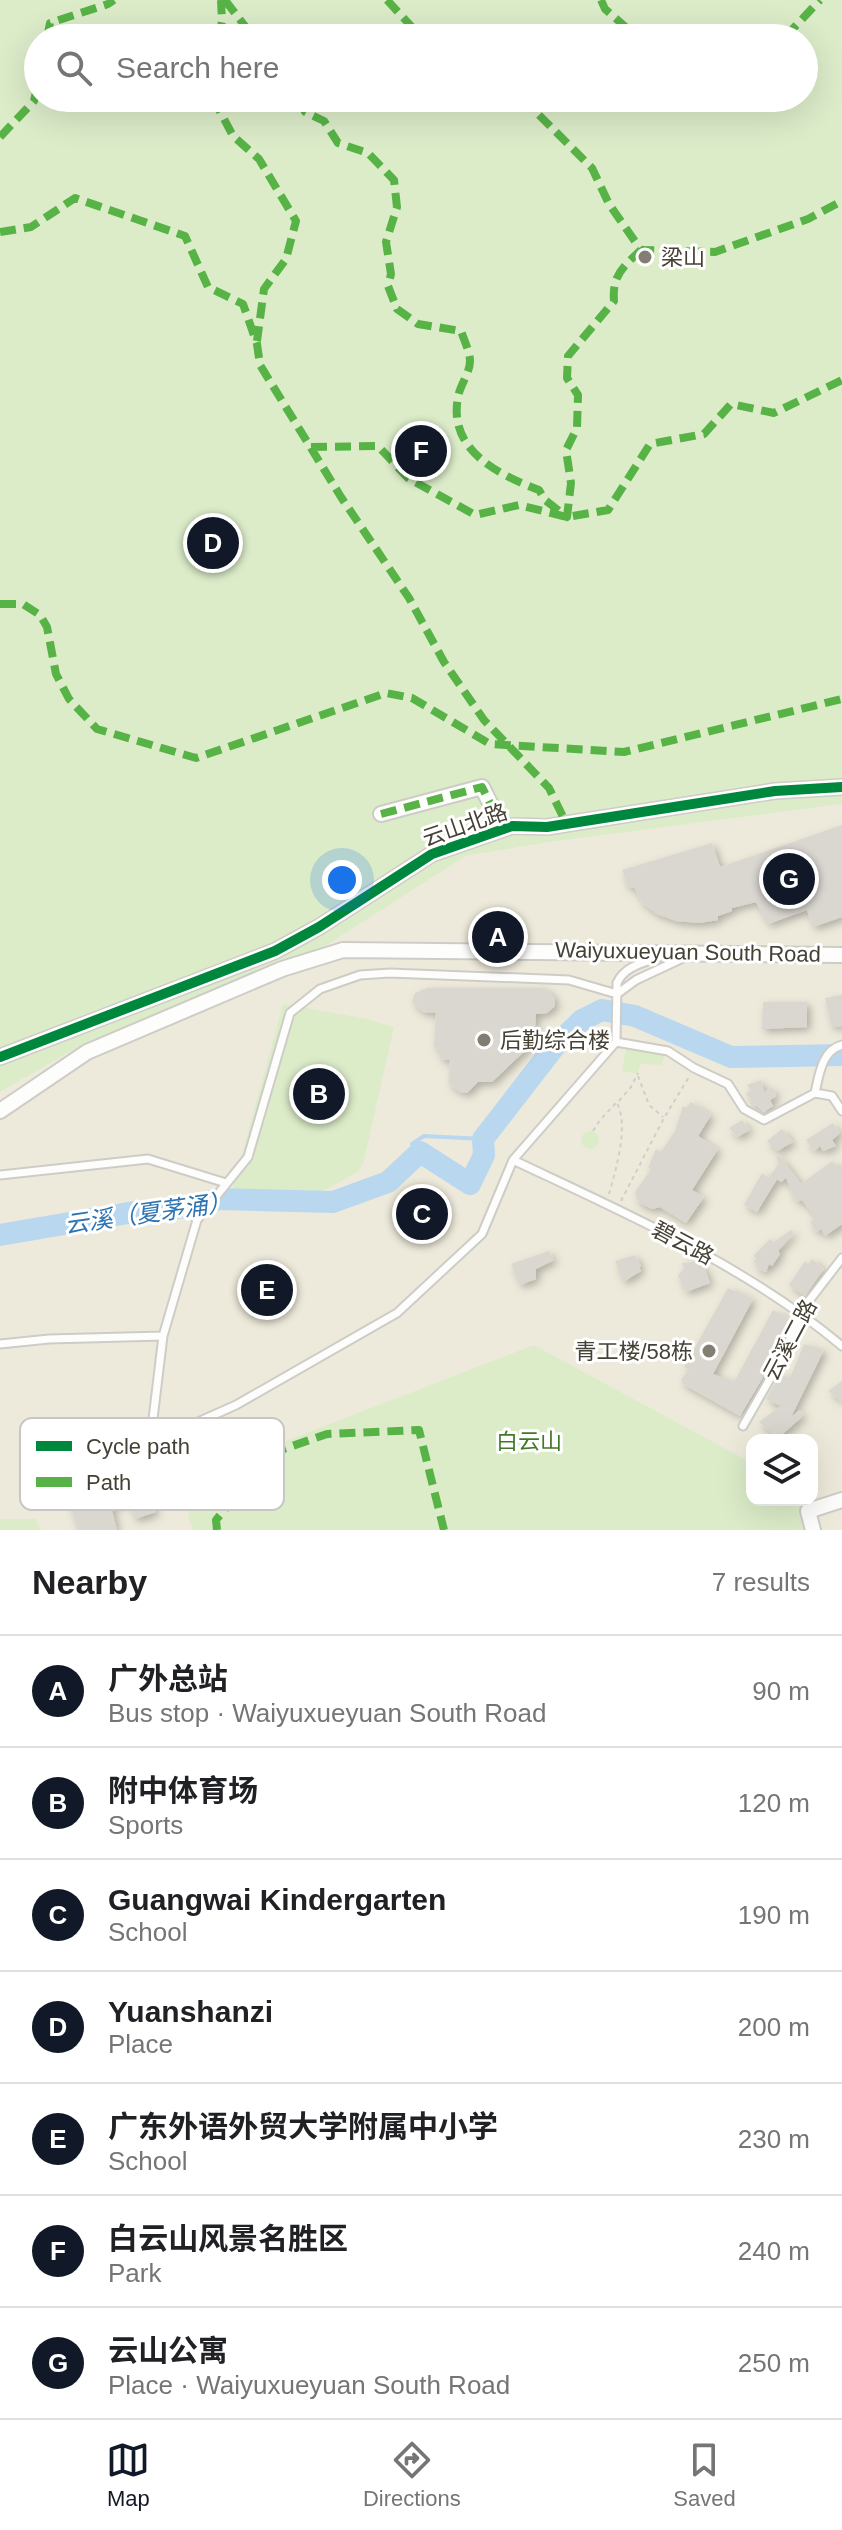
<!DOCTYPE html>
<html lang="en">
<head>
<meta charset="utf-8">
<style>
	:root { --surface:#fff; --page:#f2f2f2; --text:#202124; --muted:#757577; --line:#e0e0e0; --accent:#111827 }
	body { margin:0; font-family:Helvetica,"Noto Sans SC",sans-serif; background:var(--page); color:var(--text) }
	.controls { position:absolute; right:24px; bottom:24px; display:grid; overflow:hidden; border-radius:16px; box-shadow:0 8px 32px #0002 }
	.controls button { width:72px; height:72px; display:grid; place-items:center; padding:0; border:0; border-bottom:2px solid var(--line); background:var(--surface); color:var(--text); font:40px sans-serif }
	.you { position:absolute; left:342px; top:880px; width:28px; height:28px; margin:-20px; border:6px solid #fff; border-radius:50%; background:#1a73e8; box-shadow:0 0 0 12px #1a73e833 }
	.badge { display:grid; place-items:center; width:52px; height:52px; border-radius:50%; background:var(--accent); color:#fff; font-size:26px; font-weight:700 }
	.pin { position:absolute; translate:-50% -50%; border:4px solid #fff; box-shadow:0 2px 8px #0006 }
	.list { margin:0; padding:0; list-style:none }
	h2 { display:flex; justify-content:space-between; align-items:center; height:104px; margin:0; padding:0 32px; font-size:34px }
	h2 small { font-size:26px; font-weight:400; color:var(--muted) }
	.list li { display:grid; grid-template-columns:52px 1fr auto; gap:24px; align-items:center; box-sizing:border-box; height:112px; padding:0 32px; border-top:2px solid var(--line) }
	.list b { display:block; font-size:30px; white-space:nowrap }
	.list p { margin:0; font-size:26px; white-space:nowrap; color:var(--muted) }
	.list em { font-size:26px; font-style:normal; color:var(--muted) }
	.icon { flex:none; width:44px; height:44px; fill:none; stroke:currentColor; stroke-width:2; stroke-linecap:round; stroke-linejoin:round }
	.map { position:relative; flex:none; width:842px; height:1530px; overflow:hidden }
	.search { position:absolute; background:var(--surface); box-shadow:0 8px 32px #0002; left:24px; right:24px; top:24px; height:88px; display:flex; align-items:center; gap:20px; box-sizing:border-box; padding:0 28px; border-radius:44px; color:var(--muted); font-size:30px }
	.sheet { height:888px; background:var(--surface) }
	nav { display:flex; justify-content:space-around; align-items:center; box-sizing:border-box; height:112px; border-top:2px solid var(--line); background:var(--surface); font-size:22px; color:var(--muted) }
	nav a { display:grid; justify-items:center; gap:4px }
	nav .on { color:var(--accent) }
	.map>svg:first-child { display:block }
</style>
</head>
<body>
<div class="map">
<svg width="842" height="1530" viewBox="0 0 842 1530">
	<defs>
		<filter id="shadow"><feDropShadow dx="3.5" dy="3.5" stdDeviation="4" flood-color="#0004"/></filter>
	</defs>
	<rect width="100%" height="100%" fill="#f0efe9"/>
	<path fill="#eeeadb" d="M842,804V1530H809L802,1500H812V1440H752V1463L534,1345L188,1518L193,1530H41L36,1519H0V1092L80,1046L319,950L466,856L550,842Z"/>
	<path fill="#dcecc9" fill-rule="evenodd" d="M0,0H842V804L550,842L466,856L319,950L80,1046L0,1092ZM38,38H804V98H38Z
		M283,1004L363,1018L394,1027L364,1161L358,1172L323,1191H232Z
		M627,1043L666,1051L662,1065L640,1064L638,1073L622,1072Z
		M581 1140a9 9 0 1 1 18 0a9 9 0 1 1-18 0Z
		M534,1345L752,1463V1500H802L809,1530H193L188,1518L198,1475Z
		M0,1519H36L41,1530H0Z"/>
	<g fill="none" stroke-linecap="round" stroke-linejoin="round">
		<path stroke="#b9d7ef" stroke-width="4" d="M420,1152L412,1144L424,1136L483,1139"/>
		<path stroke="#b9d7ef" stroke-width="22" d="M0,1235L134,1212L186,1207L220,1199L333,1202L388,1182L420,1152L470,1184L484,1155L483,1139L555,1046L582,1020L602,1010L635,1016L731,1057L842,1055"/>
	</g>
	<path fill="#dad7d1" filter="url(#shadow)" d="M842,825V917L813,927L807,910L768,924L756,902L732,908V911L718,916V920L699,923L676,921L657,914L642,903L634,887L628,888L622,870L712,843L720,867Z
		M427,988H545L555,998V1006L547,1013L536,1014L534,1042L492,1082H478L467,1093L460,1092L449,1084L450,1060L440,1059L439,1050L434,1046L436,1013L423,1012L412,1002L415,993Z
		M842,995V1026L832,1027L825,998Z
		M763,1002H807V1027L762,1029Z
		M761,1080L764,1092L772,1087L776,1096L770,1100L773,1106L764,1112L757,1106L749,1104L752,1100L746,1094L751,1090L747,1085Z
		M691,1102L711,1115L698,1136L718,1149L692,1190L704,1197L686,1223L660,1207L652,1209L638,1202L635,1192L651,1169L648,1168L656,1149L661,1152L675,1131L683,1106L686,1108Z
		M742,1120L750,1130L737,1137L729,1128Z
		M833,1123L840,1133L832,1140L836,1146L823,1151L820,1146L814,1151L806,1140Z
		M782,1129L793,1142L777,1151L767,1141Z
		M779,1155L801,1184L832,1161L842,1171V1224L825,1236L821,1229L816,1232L810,1222L816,1218L802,1200L796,1202L786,1178L781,1182L777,1179L757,1212L744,1205L762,1173L768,1178L779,1164L776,1157Z
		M791,1230L794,1233L778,1251L780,1254L772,1266L769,1264L766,1272L757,1269L758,1264L753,1263L756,1258L753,1256L770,1239L774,1242Z
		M549,1251L554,1260L536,1269V1279L520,1285L511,1264Z
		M635,1255L641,1266L639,1267L641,1271L623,1282L615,1261Z
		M812,1259L824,1269L805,1296L789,1285L805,1261L808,1264Z
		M697,1261L705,1269L710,1283L686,1292L678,1275L684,1269L682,1263Z
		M728,1288L753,1299L713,1374L734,1382L773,1310L792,1319L769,1367L740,1416L683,1384L681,1379L690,1369L684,1367Z
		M804,1344L824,1350L791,1417L800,1410L804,1415L776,1440H764L771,1432L759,1422L781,1406L766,1399L780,1374L790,1378Z
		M842,1381V1402L828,1391Z
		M140,1466L156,1512L135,1519L128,1501L111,1507L117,1530H78L66,1492Z"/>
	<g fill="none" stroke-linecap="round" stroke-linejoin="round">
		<g stroke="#ceccc7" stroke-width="11">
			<path id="lane" d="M617,994L569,980L390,973L360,975L320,989L290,1013L248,1157L197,1220L163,1336L152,1427L171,1434L236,1405L397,1313L482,1234L513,1160L616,1042L617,983C624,967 642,963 657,958
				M617,994L636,980L685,957
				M616,1042L668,1051L694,1068L728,1084L744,1109L764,1120L815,1093L832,1096L842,1111
				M815,1093C819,1075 822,1050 842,1045
				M513,1160C627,1214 745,1265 842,1346
				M0,1175L148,1159L226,1183
				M0,1344L49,1339L163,1336
				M743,1426L775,1370L808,1302L842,1258"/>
		</g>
		<g stroke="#ceccc7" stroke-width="18">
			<path id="street" d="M381,814L482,787L503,829
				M0,1057L275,951L319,927L432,854L512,826L547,827L775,791L842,787
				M0,1111L87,1052L282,969L343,950L842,955
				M813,1530L808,1511L842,1500"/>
		</g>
		<path stroke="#d1ceca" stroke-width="2" stroke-dasharray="4 4" stroke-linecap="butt" d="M638,1076L649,1105L663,1117
			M593,1131L600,1120L616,1103
			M609,1194C616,1169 629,1126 617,1103L631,1087L638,1073
			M621,1201L664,1118L689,1077"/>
		<use href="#lane" stroke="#fdfdfc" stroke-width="7"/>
		<use href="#street" stroke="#fdfdfc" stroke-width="14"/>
		<path stroke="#57b346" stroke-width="8" stroke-dasharray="16 8" stroke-linecap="butt" d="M225,0L254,38
			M387,0L422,38
			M601,0L605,9L638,38
			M47,38L50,23L108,4L114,0
			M219,38L222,21L221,0
			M788,38L789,33L820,0
			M213,98L233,136L259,159L296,221L286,259L264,289L257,341
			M300,98L305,112L324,121L338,143L368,153L394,180L397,207L386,242L391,274L388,286L397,309L418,324L461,331C464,340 470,352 470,361C470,373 460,385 458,397C448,450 497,474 539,490L545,500L567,517L571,483L566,450L577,428L578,395L567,378L568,356L614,301C612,275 623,267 641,250
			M522,98L592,168L609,204L641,250L715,252L808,219L842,201
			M0,137L34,101L38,83
			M0,232L31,227L75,198L185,236L208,287L243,304L257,344L260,365L341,497L409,598L444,662L484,720L549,788L566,823
			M311,447L378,446L408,478L475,515L519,505L567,517L608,510L650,444L704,434L731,404L774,413L842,380
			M0,604H23L40,615L47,627L56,674L69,699L97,729L196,758L386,693L412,698L490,744L624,752L842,699
			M381,814L482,787L503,829
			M217,1530L216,1520L272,1453L327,1434L419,1430L444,1530"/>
		<g stroke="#fff" stroke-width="15">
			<path id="cycleway" d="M0,1057L275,951L319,927L432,854L512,826L547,827L775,791L842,787"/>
		</g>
		<use href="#cycleway" stroke="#00873e" stroke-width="10"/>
	</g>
	<g fill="#827e74" stroke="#fff" stroke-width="3">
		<circle cx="645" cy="257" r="8"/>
		<circle cx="484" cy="1040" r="8"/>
		<circle cx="709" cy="1351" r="8"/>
	</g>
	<g text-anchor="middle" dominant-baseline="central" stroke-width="6" stroke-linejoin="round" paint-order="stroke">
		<g font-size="22" fill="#464135" stroke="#fff" text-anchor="start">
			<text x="661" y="257">梁山</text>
			<text x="500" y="1040">后勤综合楼</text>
			<text x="693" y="1351" text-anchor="end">青工楼/58栋</text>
		</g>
		<g font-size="22" fill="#464135" stroke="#fff">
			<text transform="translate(465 825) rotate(-19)">云山北路</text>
			<text transform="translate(688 952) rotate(1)">Waiyuxueyuan South Road</text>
			<text transform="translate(683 1243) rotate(28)">碧云路</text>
			<text transform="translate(790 1340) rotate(-62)">云溪二路</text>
		</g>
		<g font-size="22" fill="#427927" stroke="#fff">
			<text x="529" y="1441">白云山</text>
		</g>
		<g font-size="24" font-style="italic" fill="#2c74b4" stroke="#fff">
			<text transform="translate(148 1213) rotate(-8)">云溪（夏茅涌）</text>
		</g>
	</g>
	<rect x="20" y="1418" width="264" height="92" rx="12" fill="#fff" stroke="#c8c6c2" stroke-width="2"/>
	<rect x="36" y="1441" width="36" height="10" fill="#00873e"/>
	<rect x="36" y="1477" width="36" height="10" fill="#57b346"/>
	<g font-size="22" fill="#464135">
		<text x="86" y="1454">Cycle path</text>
		<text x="86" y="1490">Path</text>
	</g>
</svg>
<div class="controls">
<button><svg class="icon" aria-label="layers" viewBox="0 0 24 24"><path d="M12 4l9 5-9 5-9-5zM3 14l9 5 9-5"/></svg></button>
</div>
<div class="you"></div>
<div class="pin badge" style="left:498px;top:937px">A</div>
<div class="pin badge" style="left:319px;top:1094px">B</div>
<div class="pin badge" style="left:422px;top:1214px">C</div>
<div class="pin badge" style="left:213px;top:543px">D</div>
<div class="pin badge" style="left:267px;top:1290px">E</div>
<div class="pin badge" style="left:421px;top:451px">F</div>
<div class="pin badge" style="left:789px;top:879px">G</div>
<div class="search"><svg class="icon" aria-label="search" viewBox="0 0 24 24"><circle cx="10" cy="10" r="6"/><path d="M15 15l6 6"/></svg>Search here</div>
</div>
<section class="sheet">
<h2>Nearby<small>7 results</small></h2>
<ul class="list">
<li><span class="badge">A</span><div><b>广外总站</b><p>Bus stop · Waiyuxueyuan South Road</p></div><em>90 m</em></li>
<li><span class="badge">B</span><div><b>附中体育场</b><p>Sports</p></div><em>120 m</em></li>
<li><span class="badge">C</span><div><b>Guangwai Kindergarten</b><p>School</p></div><em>190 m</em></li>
<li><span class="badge">D</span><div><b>Yuanshanzi</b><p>Place</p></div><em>200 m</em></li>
<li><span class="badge">E</span><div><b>广东外语外贸大学附属中小学</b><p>School</p></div><em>230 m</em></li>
<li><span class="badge">F</span><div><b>白云山风景名胜区</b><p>Park</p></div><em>240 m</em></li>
<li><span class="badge">G</span><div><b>云山公寓</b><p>Place · Waiyuxueyuan South Road</p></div><em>250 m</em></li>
</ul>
</section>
<nav>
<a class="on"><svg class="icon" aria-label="map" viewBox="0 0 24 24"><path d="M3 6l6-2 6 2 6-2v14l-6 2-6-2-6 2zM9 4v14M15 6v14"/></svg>Map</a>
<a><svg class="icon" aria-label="directions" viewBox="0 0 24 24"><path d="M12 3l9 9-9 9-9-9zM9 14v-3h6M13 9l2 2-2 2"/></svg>Directions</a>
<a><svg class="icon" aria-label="saved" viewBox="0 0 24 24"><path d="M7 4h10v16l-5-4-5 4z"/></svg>Saved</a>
</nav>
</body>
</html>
